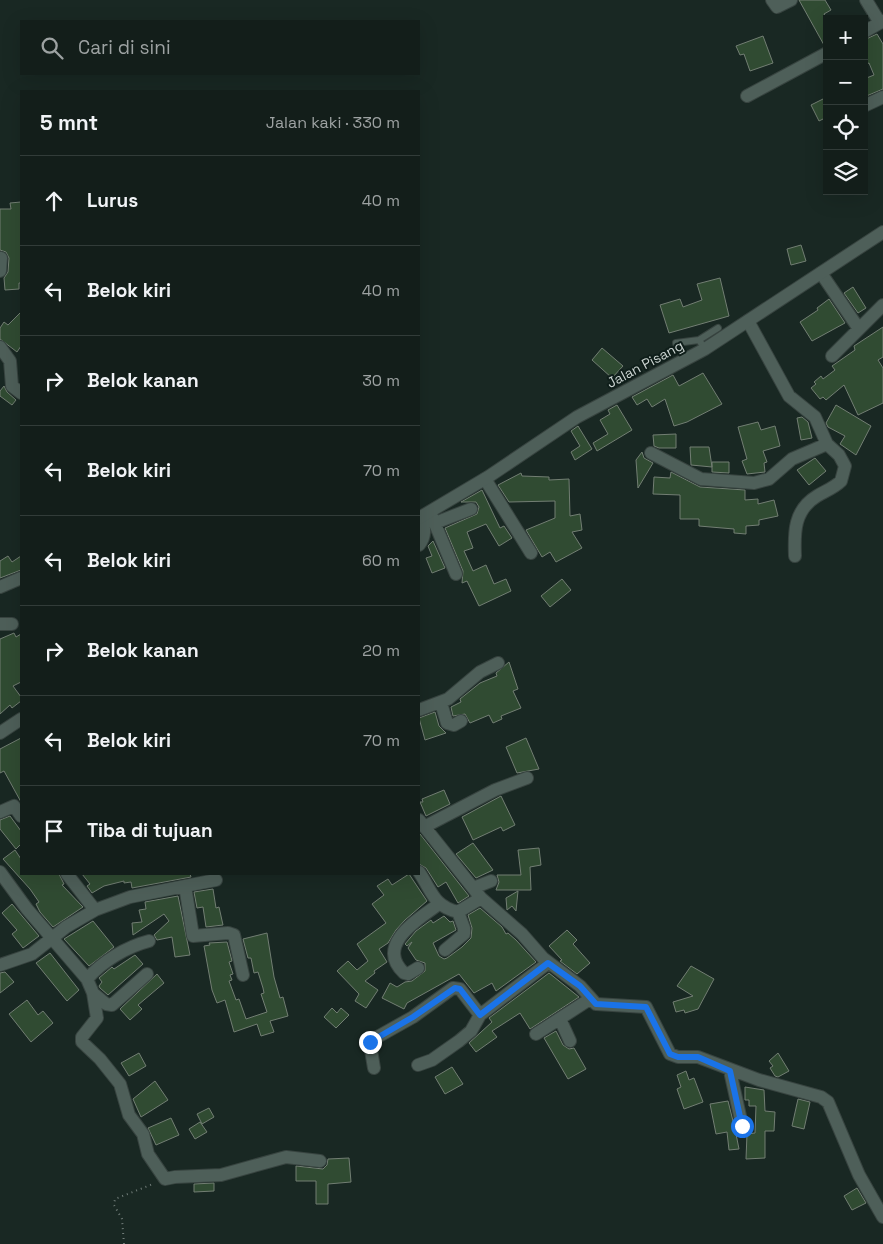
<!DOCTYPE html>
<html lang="id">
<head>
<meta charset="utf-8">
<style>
	:root { --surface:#131e1a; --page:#1c2723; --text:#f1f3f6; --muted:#9da2a2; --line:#323c39 }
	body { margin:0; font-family:"Space Grotesk",sans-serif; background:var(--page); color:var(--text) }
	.controls { position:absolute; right:15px; top:15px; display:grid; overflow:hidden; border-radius:0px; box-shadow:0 5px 20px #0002 }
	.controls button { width:45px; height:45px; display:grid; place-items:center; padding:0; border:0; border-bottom:1px solid var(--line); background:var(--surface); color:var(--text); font:25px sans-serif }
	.stop { position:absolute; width:15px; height:15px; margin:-11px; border:4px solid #1a73e8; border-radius:50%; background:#fff }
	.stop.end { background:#1a73e8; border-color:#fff; box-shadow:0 1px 5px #0008 }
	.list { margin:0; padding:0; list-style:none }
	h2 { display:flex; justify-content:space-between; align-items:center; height:65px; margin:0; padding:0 20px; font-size:21px }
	h2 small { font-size:16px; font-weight:400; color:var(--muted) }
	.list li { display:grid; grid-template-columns:32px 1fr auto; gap:15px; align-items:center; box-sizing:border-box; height:90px; padding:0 20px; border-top:1px solid var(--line) }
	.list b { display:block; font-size:19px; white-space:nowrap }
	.list em { font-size:16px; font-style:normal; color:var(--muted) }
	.icon { flex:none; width:28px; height:28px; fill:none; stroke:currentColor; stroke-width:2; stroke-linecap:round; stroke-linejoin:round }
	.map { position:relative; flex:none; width:883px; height:1244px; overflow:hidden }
	.search { position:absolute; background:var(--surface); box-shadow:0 5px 20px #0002; left:20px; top:20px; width:400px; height:55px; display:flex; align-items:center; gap:12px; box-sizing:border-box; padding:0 18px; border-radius:0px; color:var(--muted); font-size:19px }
	.panel { position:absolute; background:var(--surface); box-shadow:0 5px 20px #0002; left:20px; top:90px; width:400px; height:785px; border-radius:0px }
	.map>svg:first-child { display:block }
</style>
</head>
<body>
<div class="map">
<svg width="883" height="1244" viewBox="0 0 883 1244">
	<rect width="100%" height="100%" fill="#192823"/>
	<path fill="#304b32" stroke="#727e73" d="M799,0H825L831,10L824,14L827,19V45H824Z
		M877,34L883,44V89L864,97V79L874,75L869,63L864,65V40Z
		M763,36L773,63L750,71L744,54L740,55L736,46Z
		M827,97V117L819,121L811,105Z
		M21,202V283H19V289L5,290L4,278L8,272L9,258L6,252L0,250V209H11L10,203Z
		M801,245L806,261L791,265L787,249Z
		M720,278L729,316L669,333L660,305L680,299L683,307L702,300L697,284Z
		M853,287L866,308L858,313L844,293Z
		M829,299L845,323L812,341L800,322L818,310L817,308Z
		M21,312V346L17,352L0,339V328L4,322L8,325Z
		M883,327V357L878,360L883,368V403L858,415L844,385L826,400L823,397L820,399L811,388L816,384L814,382L821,376L823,379L835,370L832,366L855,350L854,346Z
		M602,348L623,366L612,378L592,360Z
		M703,373L722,404L687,422L674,426L665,399L652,407L647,399L637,405L632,397L673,375L679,386Z
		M4,386L7,392L16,400L12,405L0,396V391Z
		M617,405L632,430L597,451L593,443L608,434L600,420L610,414L608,410Z
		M836,405L871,426L856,455L840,444L845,436L828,427L826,423Z
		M802,417L808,422L812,438L801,440L797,418Z
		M758,422L761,430L775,426L780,446L763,451L767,462L764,463L765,472L747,474L742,461L747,459L738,427Z
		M578,426L592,449L575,460L571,452L580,446L571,431Z
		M676,434V448H659L654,446L653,435Z
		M690,447H709L712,467L691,465Z
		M642,452L644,458L653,463L638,488L636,460Z
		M815,458L826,471L809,485L797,470Z
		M712,462H729V473L712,472Z
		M671,472L700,487L745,490V500L758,499V504L774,500L778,516L759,520V525L746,526V534L734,533V529L699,526V519H680V495L653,494L654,477L670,478Z
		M521,473L522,476L549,477V480L569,479L570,516L580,514L582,530L572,532L582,548L556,562L550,552L542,557L526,530L555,518V501L509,502L498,485Z
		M482,490L500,528L504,526L512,538L499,546L486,524L467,532L473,548L464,551L473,571L486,565L494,584L506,579L511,591L479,606L467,581L462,583L463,571L445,528L477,514L479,507L476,502H461Z
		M433,541L445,568L432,573L426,558L432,556L428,546Z
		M8,556L12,562L21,556V570L0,578V561Z
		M562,579L571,590L550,607L541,596Z
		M14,633L16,637L21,634V682L13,686L21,697V701L12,708L10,705L0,714V639Z
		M509,662L518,689L513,691L521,708L501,716L502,719L493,723L489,715L470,723L465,714L453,716L451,707L461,702L460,699L480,683L497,676L496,673Z
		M435,712L439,726L446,733L425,740L419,718Z
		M21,738V802L4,771L0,773V749Z
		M526,738L539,769L517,773L506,747Z
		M444,790L450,804L426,816L420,802H423L422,799Z
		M501,796L515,825L503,831L501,827L473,840L462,817Z
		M10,816L21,831V844L16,849L0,829V820Z
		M419,833L420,834L469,896L458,903L446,882L438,887L426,868L419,864Z
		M473,843L493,870L476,878L456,854Z
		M539,848L541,865L530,867L531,890H496L499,882L497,875H521L518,850Z
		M15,850L21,859V874H59L64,884L62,885L83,907L53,927L40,912L36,904L39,902L30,889L3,859Z
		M82,874H190L191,877L132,888L131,882L124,883V881L104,886L92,893L87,886L90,884Z
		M409,874L427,901L405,920L396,930L388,943L379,949L387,962L374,971L375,973L365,981L378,990L366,1008L355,1001L359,994L337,971L348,961L357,970L368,961L357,944L386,923L372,904L384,895L377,886L388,879L392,885Z
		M213,889L216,908L219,907L223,925L206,927L203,907L197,908L194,892Z
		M518,891L516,911L512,906L507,910L506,898Z
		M178,896L190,955L175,957L172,937L157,940L154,935L169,921L164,914L133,935L132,923L142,922L139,910L146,909L145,902Z
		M12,904L39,936L23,948L12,934L17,930L2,913Z
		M480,908L502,927L506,934L508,933L516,940L536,962L496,991L492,983L474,993L459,974L407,1003L404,1009L382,998L390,983L397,987L405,982L412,981L425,971V963L416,960L408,948L412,942L407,946L405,944L416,931L431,920L433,923L444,916L450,922L453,921L456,930L433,943L439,956L444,959L447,958L462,947L471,938L472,928L468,915Z
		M93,921L114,947L89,966L64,939Z
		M567,930L577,940L573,944L590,963L577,974L560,961L562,960L549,946Z
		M267,933L274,977L280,998L283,997L288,1016L270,1021L274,1032L261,1036L257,1024L234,1032L225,1000L217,1003L212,990L204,946L210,945L209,943L227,942L232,961L229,962L233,974L230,975L232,980L229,981L236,1000L239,999L246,1019L267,1012L261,994L264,993L263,988L258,972L254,973L251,958H248L243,939Z
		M50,953L79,990L67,1001L36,963Z
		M135,955L143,964L108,995L100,988L99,986L102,982L99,978L112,967L114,969Z
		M691,966L714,979L698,1009L685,1013L684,1010L676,1012L673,1002L693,996L677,986Z
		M5,972L14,982L0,993V973Z
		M549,973L579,997L530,1029L520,1013L492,1031L497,1037L476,1052L469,1043L492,1022L489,1018Z
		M157,974L164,983L138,1005L142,1009L130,1020L120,1009Z
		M27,1000L38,1015L43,1011L53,1023L31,1042L9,1014Z
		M332,1008L337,1013L341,1008L349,1015L336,1028L324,1017Z
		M556,1031L563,1045L569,1049L574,1048L586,1069L568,1079L544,1038Z
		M139,1053L146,1066L129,1076L121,1063Z
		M778,1053L789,1071L778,1077L775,1076L770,1068L773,1066L769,1061Z
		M452,1067L463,1084L445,1094L435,1077Z
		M686,1071L689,1080L694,1078L703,1102L684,1109L677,1089L681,1087L677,1075Z
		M155,1081L168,1100L141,1117L133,1099Z
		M745,1087L764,1090L765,1111L775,1112L774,1131H765V1158L746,1159L747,1134L755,1133L756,1106H749V1100H745Z
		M798,1099L810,1102L804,1129L792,1126Z
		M728,1101L735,1129L739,1149L729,1150L727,1132L716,1134L710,1104Z
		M209,1108L214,1117L202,1124L197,1114Z
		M171,1118L179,1135L156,1145L148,1128Z
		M200,1122L207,1132L195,1139L189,1129Z
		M349,1158L351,1182L328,1184V1204H316V1181H296V1166L323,1169L327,1165L328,1159Z
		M214,1183V1191L194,1192V1184Z
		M857,1188L866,1203L852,1210L844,1196Z"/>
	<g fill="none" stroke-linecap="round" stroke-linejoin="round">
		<g stroke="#384440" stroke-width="8">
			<path id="lane" d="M699,340L718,328
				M676,343L699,340L705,349"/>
		</g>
		<g stroke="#384440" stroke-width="14">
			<path id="street" d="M772,0L777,7L791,0
				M866,0L880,23
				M864,32L883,21
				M747,96L827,53
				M864,106L883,97
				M0,271L1,258
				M821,273L859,329
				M748,321L789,396L815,417L827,444L839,455L845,466L841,481C834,488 825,491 817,496C794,510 794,532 795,556
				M0,347L10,361L12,386L21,393
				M832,356L883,305
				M651,453L701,479L754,483L769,479L792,459L827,444
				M485,479L531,553
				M430,512L456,574
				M435,523L471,509
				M419,545C426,536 425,528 421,517
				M0,587L21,578
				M0,624H12
				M441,703L447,723L454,725L461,721
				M419,710L448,699L480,672L498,663
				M0,812L14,806L21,816
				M419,820L481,898L522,934L543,958L580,986L596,1004L646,1007L670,1054L678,1057H698L759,1080L821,1097L828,1102L859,1175L883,1217
				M424,827L495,790L527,778
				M0,872L27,909L87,979C103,961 126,947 149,941
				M419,872C432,891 433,906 458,912L481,898
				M185,886L216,880
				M473,888L491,881
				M95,910L130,897L185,886L193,936L228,933L234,935L243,975
				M445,950L464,934V928L458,912
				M0,965L32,954L66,927L95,910L67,874
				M418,968L408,974L404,973C375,945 417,920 439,904
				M87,979L93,993L97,1018L82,1037V1042L100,1059L120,1084L129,1115L143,1134L148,1154L165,1179L175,1177L221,1175L286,1157L320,1161
				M93,993L106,1004L112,1005L147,974
				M560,1019L570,1041
				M536,1034L590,999
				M418,1065L432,1060L459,1041L471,1031L480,1015L548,963
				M374,1068L370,1044L372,1040L413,1017L453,988L460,989L480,1015
				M730,1071L742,1125"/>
		</g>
		<g stroke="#384440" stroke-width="14">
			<path id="secondary" d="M419,518L488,477L577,417L705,349L883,232
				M0,733L21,719"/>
		</g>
		<path stroke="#707c78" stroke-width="2" stroke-dasharray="1 4" stroke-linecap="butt" d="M124,1244L122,1219L114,1205L115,1199L153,1184"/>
		<use href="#lane" stroke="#4e5f59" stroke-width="6"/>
		<use href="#street" stroke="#4e5f59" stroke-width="12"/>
		<use href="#secondary" stroke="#4e5f59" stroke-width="12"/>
	</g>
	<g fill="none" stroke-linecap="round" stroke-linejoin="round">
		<path stroke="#1a73e8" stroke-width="6" d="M370,1042L413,1017L455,988L460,989L480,1015L548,963L580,986L596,1004L646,1007L670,1054L678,1057H698L730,1071L742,1126"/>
	</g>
	<g text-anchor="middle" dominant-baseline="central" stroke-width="4" stroke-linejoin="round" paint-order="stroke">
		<g font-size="14" fill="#cbd4d1" stroke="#0f1e1a">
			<text transform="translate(645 364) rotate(-28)">Jalan Pisang</text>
		</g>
	</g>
</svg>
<div class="controls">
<button>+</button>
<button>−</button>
<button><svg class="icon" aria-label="locate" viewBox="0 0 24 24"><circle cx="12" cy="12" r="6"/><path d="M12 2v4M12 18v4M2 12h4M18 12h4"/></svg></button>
<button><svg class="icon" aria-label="layers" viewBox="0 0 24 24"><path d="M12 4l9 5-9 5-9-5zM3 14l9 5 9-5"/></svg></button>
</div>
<div class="stop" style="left:742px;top:1126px"></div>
<div class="stop end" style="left:370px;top:1042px"></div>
<div class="search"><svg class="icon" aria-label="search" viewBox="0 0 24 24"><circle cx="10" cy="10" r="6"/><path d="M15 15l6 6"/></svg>Cari di sini</div>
<section class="panel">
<h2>5 mnt<small>Jalan kaki · 330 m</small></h2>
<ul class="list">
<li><svg class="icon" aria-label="ahead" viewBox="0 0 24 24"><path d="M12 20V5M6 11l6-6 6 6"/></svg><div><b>Lurus</b></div><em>40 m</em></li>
<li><svg class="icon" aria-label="left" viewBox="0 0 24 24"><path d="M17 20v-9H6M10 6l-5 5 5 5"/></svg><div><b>Belok kiri</b></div><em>40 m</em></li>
<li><svg class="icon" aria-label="right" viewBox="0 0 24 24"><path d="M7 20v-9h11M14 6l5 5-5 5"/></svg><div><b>Belok kanan</b></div><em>30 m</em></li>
<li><svg class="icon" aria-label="left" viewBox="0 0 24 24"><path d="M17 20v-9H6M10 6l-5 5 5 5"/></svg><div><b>Belok kiri</b></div><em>70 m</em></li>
<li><svg class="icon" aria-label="left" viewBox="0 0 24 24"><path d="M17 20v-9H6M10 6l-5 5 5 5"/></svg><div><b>Belok kiri</b></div><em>60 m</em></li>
<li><svg class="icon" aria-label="right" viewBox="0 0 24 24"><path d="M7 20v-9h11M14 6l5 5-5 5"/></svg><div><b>Belok kanan</b></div><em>20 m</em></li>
<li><svg class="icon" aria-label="left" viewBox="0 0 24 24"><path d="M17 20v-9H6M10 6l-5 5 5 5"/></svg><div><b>Belok kiri</b></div><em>70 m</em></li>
<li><svg class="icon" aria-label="arrive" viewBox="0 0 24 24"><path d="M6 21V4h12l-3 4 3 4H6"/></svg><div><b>Tiba di tujuan</b></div></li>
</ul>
</section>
</div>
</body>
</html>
